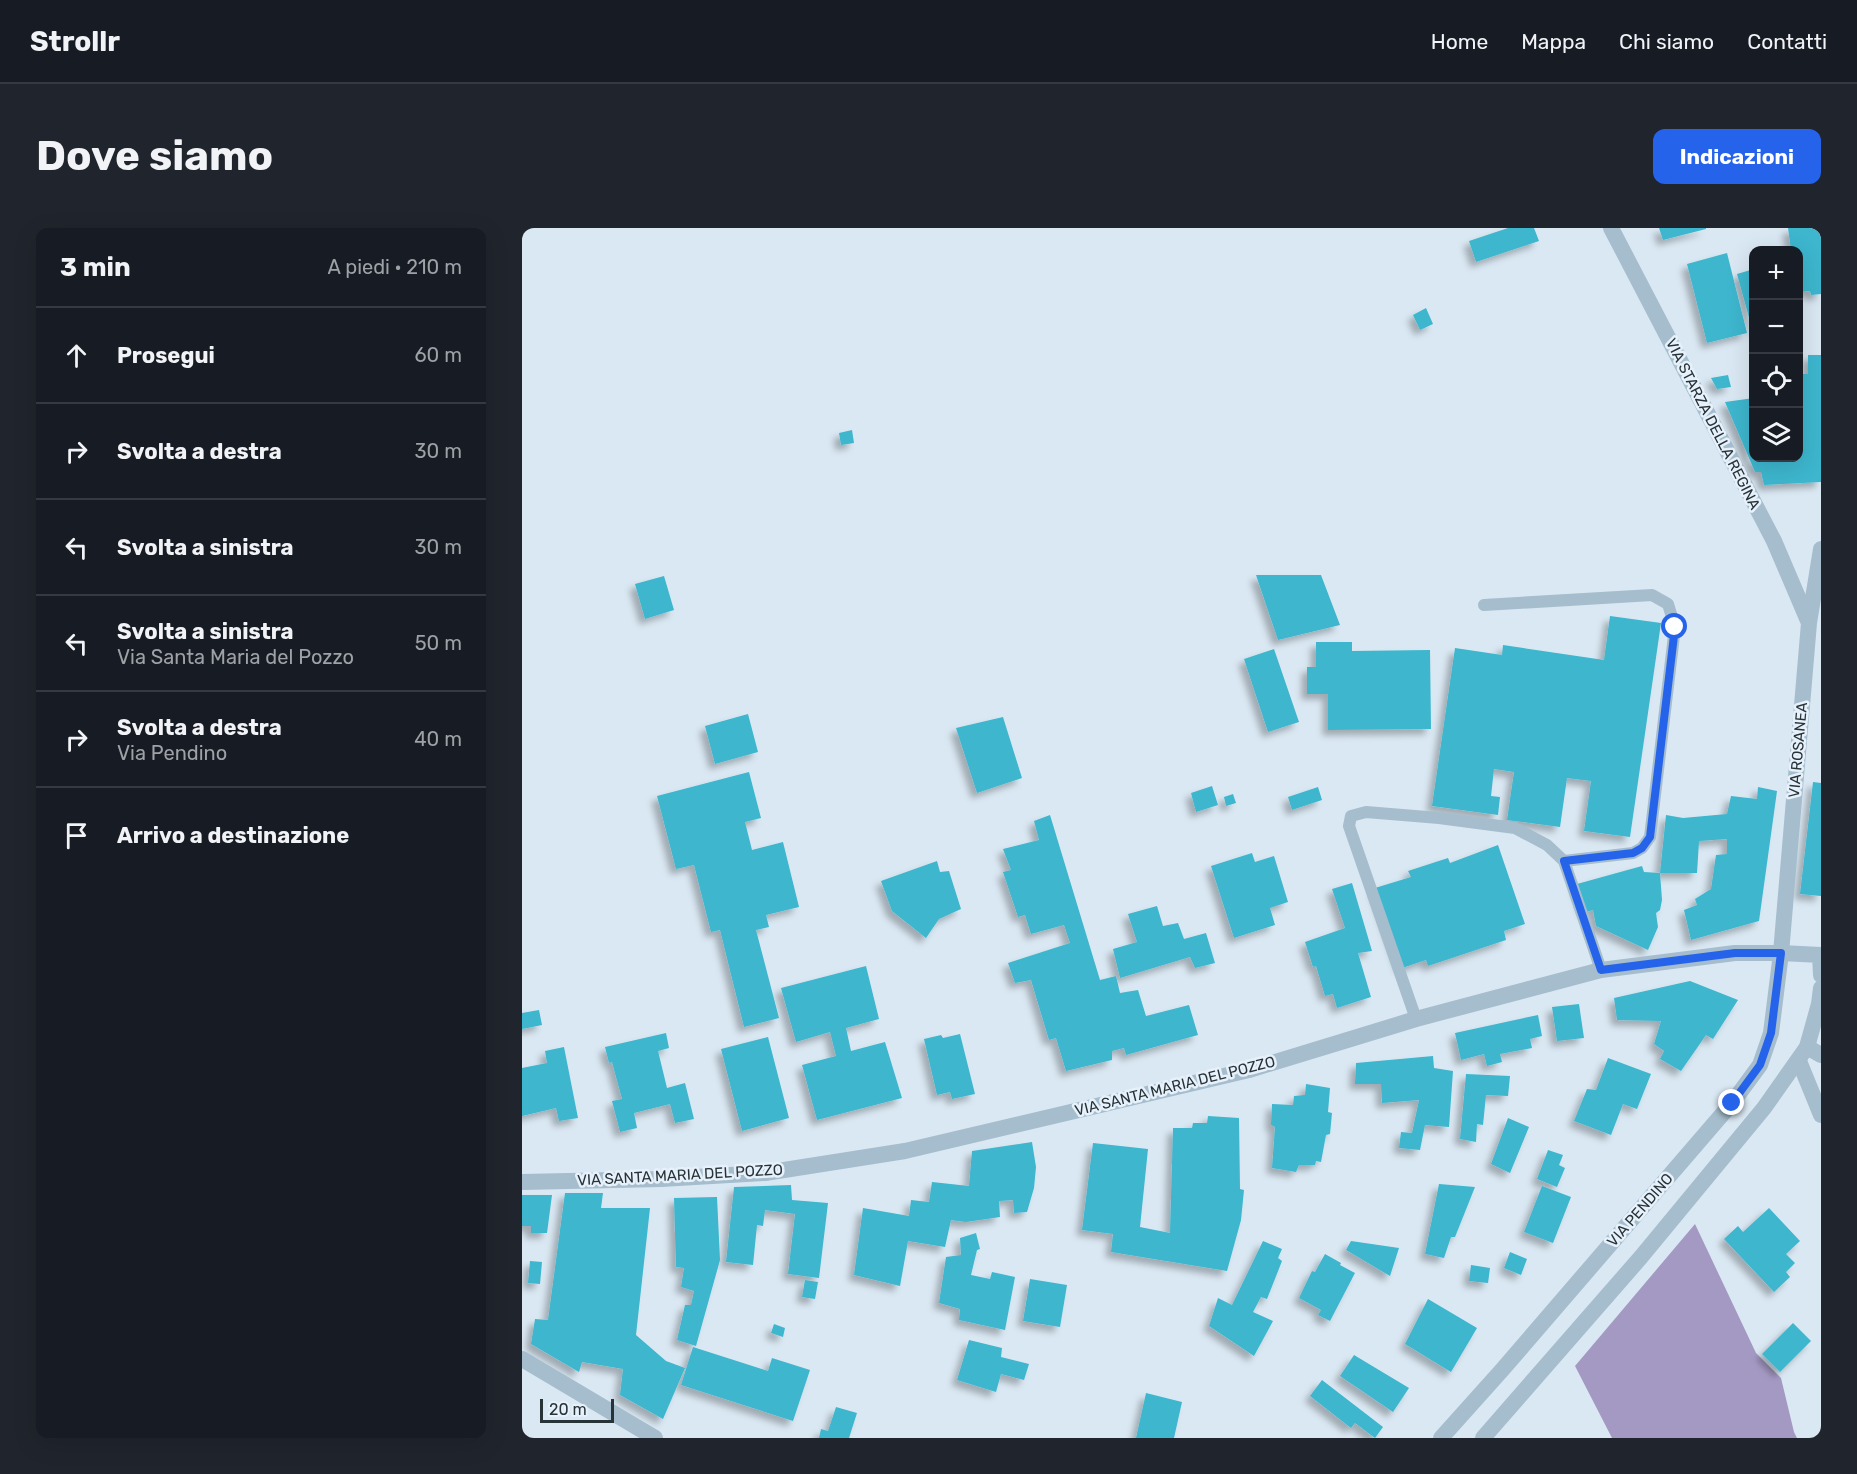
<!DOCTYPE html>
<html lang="it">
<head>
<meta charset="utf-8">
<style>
	:root { --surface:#171b24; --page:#20242c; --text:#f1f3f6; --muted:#9ea1a6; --line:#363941; --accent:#2563eb }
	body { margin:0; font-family:Rubik,sans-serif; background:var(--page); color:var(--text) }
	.controls { position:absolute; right:18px; top:18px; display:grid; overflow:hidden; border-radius:12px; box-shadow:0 6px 24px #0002 }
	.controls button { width:54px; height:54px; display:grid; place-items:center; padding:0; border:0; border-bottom:2px solid var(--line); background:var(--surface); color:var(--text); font:30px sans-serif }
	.scale { position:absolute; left:18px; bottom:15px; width:74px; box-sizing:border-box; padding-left:6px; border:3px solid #273337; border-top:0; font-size:16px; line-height:21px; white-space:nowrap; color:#273337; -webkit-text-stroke:4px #e7f1fb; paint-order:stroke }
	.stop { position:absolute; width:18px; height:18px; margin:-14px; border:4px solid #2563eb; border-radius:50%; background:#fff }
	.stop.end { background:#2563eb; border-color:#fff; box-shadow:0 2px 6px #0008 }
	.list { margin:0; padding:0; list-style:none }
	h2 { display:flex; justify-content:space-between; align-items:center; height:78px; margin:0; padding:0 24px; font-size:26px }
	h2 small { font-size:20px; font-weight:400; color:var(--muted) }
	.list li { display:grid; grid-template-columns:39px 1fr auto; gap:18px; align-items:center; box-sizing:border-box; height:96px; padding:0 24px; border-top:2px solid var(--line) }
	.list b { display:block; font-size:22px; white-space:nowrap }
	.list p { margin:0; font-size:20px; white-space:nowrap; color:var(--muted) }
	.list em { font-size:20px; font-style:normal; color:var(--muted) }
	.icon { flex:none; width:33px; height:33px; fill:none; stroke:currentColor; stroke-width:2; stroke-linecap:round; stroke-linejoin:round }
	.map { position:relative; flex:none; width:1299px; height:1210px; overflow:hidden; border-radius:12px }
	header { display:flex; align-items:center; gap:36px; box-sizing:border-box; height:84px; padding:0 30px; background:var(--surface); border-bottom:2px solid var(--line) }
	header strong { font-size:28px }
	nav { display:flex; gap:33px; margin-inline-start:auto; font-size:21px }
	.intro { display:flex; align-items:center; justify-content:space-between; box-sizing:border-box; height:144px; padding:0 36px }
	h1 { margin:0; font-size:42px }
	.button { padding:15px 27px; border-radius:12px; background:var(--accent); color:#fff; font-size:21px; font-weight:700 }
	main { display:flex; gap:36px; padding:0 36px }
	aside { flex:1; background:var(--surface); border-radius:12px; box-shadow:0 6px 24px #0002 }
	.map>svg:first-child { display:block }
</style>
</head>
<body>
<header>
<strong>Strollr</strong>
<nav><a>Home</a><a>Mappa</a><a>Chi siamo</a><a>Contatti</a></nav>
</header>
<div class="intro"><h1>Dove siamo</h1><a class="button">Indicazioni</a></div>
<main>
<aside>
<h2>3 min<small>A piedi · 210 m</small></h2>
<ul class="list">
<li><svg class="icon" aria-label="ahead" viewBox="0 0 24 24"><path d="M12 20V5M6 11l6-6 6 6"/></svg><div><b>Prosegui</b></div><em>60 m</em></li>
<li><svg class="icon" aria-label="right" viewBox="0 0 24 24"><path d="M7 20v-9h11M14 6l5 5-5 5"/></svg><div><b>Svolta a destra</b></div><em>30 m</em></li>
<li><svg class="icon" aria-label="left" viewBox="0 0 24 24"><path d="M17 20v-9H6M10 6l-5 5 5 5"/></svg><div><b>Svolta a sinistra</b></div><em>30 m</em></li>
<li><svg class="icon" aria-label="left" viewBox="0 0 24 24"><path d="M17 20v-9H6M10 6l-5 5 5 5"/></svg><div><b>Svolta a sinistra</b><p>Via Santa Maria del Pozzo</p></div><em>50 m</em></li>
<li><svg class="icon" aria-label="right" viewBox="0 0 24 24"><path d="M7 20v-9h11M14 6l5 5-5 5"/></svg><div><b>Svolta a destra</b><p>Via Pendino</p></div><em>40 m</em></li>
<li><svg class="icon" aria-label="arrive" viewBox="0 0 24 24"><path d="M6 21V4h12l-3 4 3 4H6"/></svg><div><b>Arrivo a destinazione</b></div></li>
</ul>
</aside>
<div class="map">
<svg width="1299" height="1210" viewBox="0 0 1299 1210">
	<defs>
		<filter id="shadow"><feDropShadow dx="-5.5" dy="5.5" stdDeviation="3" flood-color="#0004"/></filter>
	</defs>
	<rect width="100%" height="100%" fill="#dae8f3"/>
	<path fill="#a499c3" d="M1173,996L1234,1125L1259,1150L1272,1204L1275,1210H1090L1053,1138Z"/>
	<path fill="#3db6ce" filter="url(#shadow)" d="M986,0H1012L1017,13L954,34L947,13Z
		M1137,0H1184V1L1141,12Z
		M1266,0H1299V66L1289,67L1288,63L1276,64V22H1269Z
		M1205,25L1225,105L1185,115L1165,36Z
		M1232,41V104H1231L1215,46Z
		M904,80L911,96L898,102L891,87Z
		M1286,127H1299V254L1242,257L1239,244H1233L1203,174L1232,170V230H1276V226L1280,225L1276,187V146H1286Z
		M1206,147L1209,159L1195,161L1189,150Z
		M330,202L332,215L319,217L317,205Z
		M734,347H799L818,397L756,412Z
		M142,348L152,382L123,391L113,356Z
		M1088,388L1139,395L1108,609L1062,603L1069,553L1045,550L1038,599L985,592L992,544L972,541L969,568L978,569L976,587L910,578L933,420L980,427L981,417L1082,432Z
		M794,414H830V423L908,422L909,501L806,502V466H785V439H794Z
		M752,421L777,494L746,504L722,431Z
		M226,486L236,524L193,536L183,498Z
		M481,489L500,550L455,565L434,500Z
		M227,544L239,590L223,594L230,622L261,614L277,679L244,687L247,699L234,702L257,790L222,799L198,702L189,704L172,637L154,641L135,568Z
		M1291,554L1299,555V668L1278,666Z
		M690,558L696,577L674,584L669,565Z
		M796,559L800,572L770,582L766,569Z
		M1236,559L1255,563L1237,693L1169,712L1162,682L1175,677L1173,671L1189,661L1194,627L1205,626V611L1177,613L1175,645H1138L1140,672L1138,682L1134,685L1136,699L1126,722L1074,698L1071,682L1064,684L1055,656L1120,638L1122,644L1138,645L1144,587L1161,590L1205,586L1209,568L1235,571Z
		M711,566L714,575L704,578L702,569Z
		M528,587L578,752L594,748L598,765L616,762L624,788L667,777L676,807L604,827L602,820L590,823V832L544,843L534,810L527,812L509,752L493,755L486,735L548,715L542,697L509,706L503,687L496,689L481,644L489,642L481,621L517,612L512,593Z
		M976,617L1003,696L982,703L984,712L906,738L904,732L880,740L853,660L889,649L886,643L926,630L928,635Z
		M730,625L733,634L752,628L766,674L748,680L753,697L712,710L689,638Z
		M415,633L418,644L427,643L439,681L417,691L404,710L370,683L359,653Z
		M830,655L850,723L836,725L849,769L815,780L811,766L803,768L794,738L791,739L783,714L823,700L810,661Z
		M635,678L641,698L656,695L662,711L684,705L693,735L673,740L668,729L598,750L591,721L615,714L606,686Z
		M344,738L357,791L324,800L329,823L363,814L380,870L295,892L280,837L314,828L308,804L274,814L259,760Z
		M1168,753L1216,772L1191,811L1184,807L1159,843L1138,831L1142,823L1132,816L1139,793L1095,792L1092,770Z
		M1057,776L1062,810L1035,813L1030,779Z
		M17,782L20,797L0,801V785Z
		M1016,787L1020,808L1008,811L1010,820L978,826L980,834L965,838L962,826L939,832L933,805Z
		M144,805L147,820L136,823L145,860L163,855L172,891L153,895L148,876L112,885L115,900L98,904L90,873L100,871L90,834L87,835L83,819Z
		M438,806L453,866L430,871L428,864L415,867L402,811L419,807L421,810Z
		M246,809L267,890L220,903L199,821Z
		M42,819L56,890L37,893L34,880L0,888V840L25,835L23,823Z
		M911,828L912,840L931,843L927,899L903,897L898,922L877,920L879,904L890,905L897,872L860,875L859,856H833L834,835Z
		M1086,830L1129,846L1115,881L1101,876L1089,907L1052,893L1065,861L1074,862Z
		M944,846L988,848L986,868L964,867L961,897L955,896L954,914L938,911Z
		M784,856L808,860L806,884L810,885L808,906L804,907L799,934L794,933L793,937H777L774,944L750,940L753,899L749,897L750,876L771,877L772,868L783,867Z
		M686,888L717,890L718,961L722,962L719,992L705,1043L589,1024L591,1006L560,1002L571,915L626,921L618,999L648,1005L651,900H670L671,895H685Z
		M986,890L1007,899L988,945L969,936Z
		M510,914L514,939L512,960L505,984L492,985L491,972L477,973L478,989L444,994L429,992L423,1019L386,1013L378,1058L332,1047L341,980L387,988L389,972L407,974L410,954L447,958L450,923Z
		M1026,922L1041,927L1037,937L1043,940L1035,959L1015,951Z
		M917,956L953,959L933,1009H929L922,1030L903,1026Z
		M269,957L270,972L306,975L297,1050L266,1046L273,986L243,982L241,998L235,997L231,1037L204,1034L212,959Z
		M1020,958L1049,969L1031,1015L1002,1004Z
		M43,965H81L79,980H128L114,1107L144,1133L163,1140L141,1191L98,1167L101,1141L60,1134L57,1144L9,1116L13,1091L26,1092Z
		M0,967H30L25,1005H9V998H0Z
		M195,969L198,1032L174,1118L155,1112L163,1077H169L172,1063L159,1059L162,1040L154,1039L152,970Z
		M1247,980L1278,1013L1264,1026L1273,1035L1264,1044L1268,1049L1252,1064L1202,1011L1216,998L1221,1004Z
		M454,1005L458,1021L455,1022L449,1047L468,1051L470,1044L493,1049L483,1102L437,1092L438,1081L417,1075L424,1029L439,1027L438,1010Z
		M741,1013L760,1021L756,1030L760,1033L745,1071L739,1069L731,1084L751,1093L732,1128L687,1098L696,1070L710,1077Z
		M829,1013L877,1020L868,1048L824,1022Z
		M988,1024L1005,1031L999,1047L982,1040Z
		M803,1026L819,1035L818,1037L833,1045L808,1093L796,1087L799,1082L777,1070L790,1043L793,1044Z
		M8,1033L20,1034L18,1056L6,1055Z
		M949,1037L968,1040L966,1055L947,1053Z
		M508,1051L545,1057L538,1099L501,1093Z
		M283,1052L296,1054L293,1071L280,1069Z
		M906,1071L955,1100L929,1144L883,1116Z
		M1271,1095L1289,1113L1258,1144L1240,1126Z
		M252,1096L263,1100L261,1109L249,1105Z
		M447,1112L480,1120L479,1129L507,1136L502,1152L479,1146L474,1164L435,1152Z
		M171,1119L246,1143L250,1130L288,1142L271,1193L159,1157Z
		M832,1127L887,1160L871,1184L818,1148Z
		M800,1152L861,1199L853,1210L833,1195L829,1200L788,1168Z
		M624,1165L660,1174L652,1210H614Z
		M314,1179L335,1185L327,1210H297L299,1201L306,1203Z"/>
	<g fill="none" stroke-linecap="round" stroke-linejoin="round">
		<path stroke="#a5bdcc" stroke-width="12" d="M962,377L1130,367L1146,376L1153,399L1128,609L1120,620L1111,625L1042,633
			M894,791L827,598L829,588L844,584L917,590L993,600L1025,617L1042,633L1079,742"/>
		<path stroke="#a5bdcc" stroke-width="16" d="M1089,0L1252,313L1287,395
			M1259,725L1287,395L1299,321
			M1285,819L1299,827
			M1277,833L1299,887
			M0,1131L133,1210"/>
		<path stroke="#a5bdcc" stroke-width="16" d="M1298,727L1299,747
			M0,954L139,951L243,945L383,923L727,842L894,791L1079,742L1213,725H1259L1299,727
			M919,1210L980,1142L1210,875L1238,837L1249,805L1259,725
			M961,1210L1119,1029L1242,880L1285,819L1297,776L1299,760"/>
	</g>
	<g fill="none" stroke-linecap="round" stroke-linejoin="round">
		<path stroke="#2563eb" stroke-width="8" d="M1153,399L1128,609L1120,620L1111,625L1042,633L1079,742L1213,725H1259L1249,805L1238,837L1210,875"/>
	</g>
	<g text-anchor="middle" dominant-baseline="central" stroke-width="5" stroke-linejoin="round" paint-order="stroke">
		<g font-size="15" fill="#273337" stroke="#e7f1fb">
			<text transform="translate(1191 196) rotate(63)">VIA STARZA DELLA REGINA</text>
			<text transform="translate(1276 522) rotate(-85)">VIA ROSANEA</text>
			<text transform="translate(653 858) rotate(-14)">VIA SANTA MARIA DEL POZZO</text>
			<text transform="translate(158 947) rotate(-3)">VIA SANTA MARIA DEL POZZO</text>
			<text transform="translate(1118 982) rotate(-49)">VIA PENDINO</text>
		</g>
	</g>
</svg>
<div class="controls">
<button>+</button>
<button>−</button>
<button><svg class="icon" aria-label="locate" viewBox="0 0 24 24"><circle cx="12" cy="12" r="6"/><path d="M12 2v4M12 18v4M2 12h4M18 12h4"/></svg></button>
<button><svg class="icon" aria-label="layers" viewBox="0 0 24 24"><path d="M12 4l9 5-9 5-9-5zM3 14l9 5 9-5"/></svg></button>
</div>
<div class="scale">20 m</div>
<div class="stop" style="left:1153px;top:399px"></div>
<div class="stop end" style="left:1210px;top:875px"></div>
</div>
</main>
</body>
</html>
